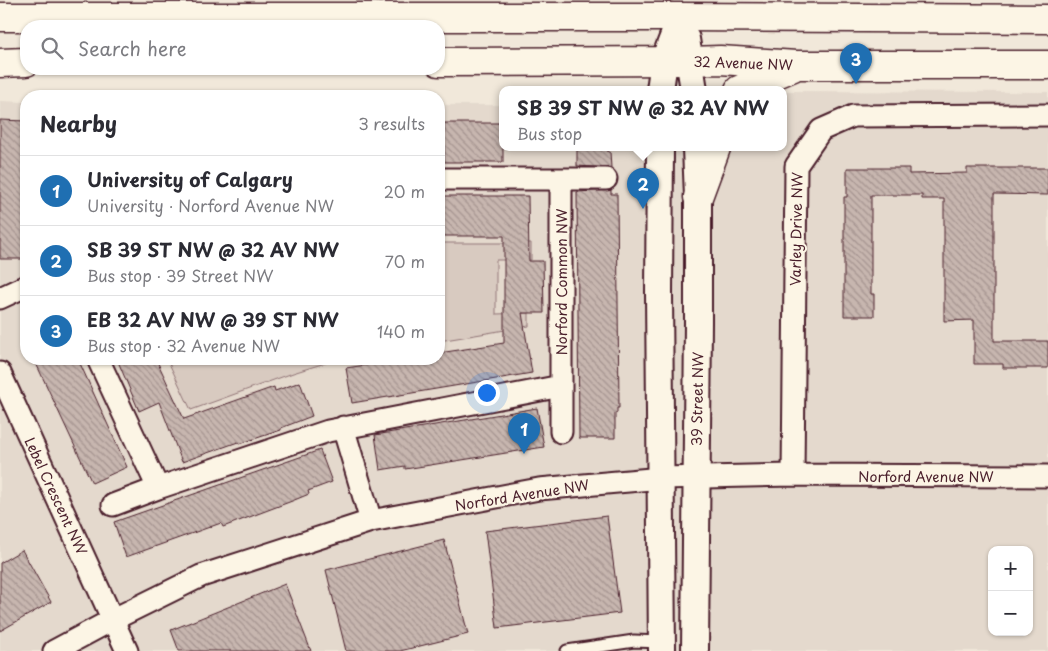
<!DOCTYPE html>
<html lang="en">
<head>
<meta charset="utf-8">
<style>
	:root { --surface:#fff; --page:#f7f7f7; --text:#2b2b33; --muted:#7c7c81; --line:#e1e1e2; --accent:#1f6fb2 }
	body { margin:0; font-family:"Playpen Sans",sans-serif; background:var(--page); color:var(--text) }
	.controls { position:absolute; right:15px; bottom:15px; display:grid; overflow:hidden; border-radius:10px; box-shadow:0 1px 4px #0004 }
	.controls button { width:45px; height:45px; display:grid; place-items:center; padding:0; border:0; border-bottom:1px solid var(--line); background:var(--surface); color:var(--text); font:25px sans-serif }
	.you { position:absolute; left:486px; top:392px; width:18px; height:18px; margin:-12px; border:4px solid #fff; border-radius:50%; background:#1a73e8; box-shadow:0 0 0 8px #1a73e833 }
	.badge { display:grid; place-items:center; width:32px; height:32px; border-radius:50%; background:var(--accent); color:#fff; font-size:16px; font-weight:700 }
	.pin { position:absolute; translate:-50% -41px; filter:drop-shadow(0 1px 2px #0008) }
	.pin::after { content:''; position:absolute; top:26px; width:18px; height:15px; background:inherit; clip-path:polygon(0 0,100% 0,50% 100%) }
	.popup { position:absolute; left:499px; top:86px; width:288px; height:65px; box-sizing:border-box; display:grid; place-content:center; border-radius:10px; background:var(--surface); filter:drop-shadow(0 1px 4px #0005); font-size:16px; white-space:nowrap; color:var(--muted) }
	.popup b { font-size:19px; color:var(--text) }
	.popup::after { content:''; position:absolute; left:50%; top:100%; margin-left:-10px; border:10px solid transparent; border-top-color:var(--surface) }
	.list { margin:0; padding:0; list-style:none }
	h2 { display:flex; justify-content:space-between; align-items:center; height:65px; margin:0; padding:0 20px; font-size:21px }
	h2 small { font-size:16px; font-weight:400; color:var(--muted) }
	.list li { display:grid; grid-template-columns:32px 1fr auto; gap:15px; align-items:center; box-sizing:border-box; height:70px; padding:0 20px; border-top:1px solid var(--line) }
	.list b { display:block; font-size:19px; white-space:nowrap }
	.list p { margin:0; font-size:16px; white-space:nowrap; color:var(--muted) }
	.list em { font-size:16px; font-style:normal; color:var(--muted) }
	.icon { flex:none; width:28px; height:28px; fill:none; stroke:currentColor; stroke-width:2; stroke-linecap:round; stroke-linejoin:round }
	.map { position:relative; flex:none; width:1048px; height:651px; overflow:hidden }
	.search { position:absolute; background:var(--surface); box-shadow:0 1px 4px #0004; left:20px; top:20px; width:425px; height:55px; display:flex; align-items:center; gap:12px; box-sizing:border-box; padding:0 18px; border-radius:20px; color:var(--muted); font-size:19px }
	.panel { position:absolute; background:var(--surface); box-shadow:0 1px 4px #0004; left:20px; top:90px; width:425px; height:275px; border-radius:20px }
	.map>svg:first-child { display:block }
</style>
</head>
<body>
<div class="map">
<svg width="1048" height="651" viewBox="0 0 1048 651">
	<defs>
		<pattern id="building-back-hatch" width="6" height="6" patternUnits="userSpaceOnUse" patternTransform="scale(1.25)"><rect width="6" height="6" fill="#c7b6af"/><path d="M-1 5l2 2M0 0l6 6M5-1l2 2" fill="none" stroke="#a4938f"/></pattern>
	</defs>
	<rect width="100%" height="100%" fill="#f1e8da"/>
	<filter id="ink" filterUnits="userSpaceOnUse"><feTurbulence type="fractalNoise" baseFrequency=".02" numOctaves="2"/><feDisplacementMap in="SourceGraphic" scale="10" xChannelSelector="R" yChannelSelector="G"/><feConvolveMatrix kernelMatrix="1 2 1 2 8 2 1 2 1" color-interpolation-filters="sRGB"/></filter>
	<g filter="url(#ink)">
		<path fill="#e4d9cd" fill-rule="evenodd" d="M783,91L1048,92V651H0V101L26,102V359H439V105H503V148H783ZM992,550H1029V632H992Z"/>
		<path fill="#d8cac0" stroke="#917476" d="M439,243H531V260H496V314L529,313V326L439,341Z
			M167,359H338L293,373L191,410Z"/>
		<path fill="url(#building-back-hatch)" stroke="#4a1f2b" d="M0,120L26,121V259H0Z
			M444,123H503V162H444Z
			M577,148H608V152H610L611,168L577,166Z
			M847,168H909V174L967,173V168H1048V195L994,194V341H1048V368H1003V364H974V320L944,321V199H922V195H871V294H874V316H844V197H847Z
			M611,190V194H617L619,408H617V413H615V438H579L577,192Z
			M439,196H528L529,261H543L544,313H522L532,373L352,403L346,368L405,359H439V353L504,343V236H439Z
			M34,359H78L127,467L92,483Z
			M117,359H156L184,419L274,387L275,391L300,382L312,416L281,428V430L239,444L238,442L182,462L159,402L139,411Z
			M537,408L544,447L405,469V466L380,470L375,435Z
			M320,450L332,482L308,491L309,494L292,501L223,527L221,523L126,557L114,522Z
			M607,516L620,613L497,628L485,531Z
			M444,540L468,634L400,651H346L326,570Z
			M22,550L51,602L0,631V563Z
			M285,584L311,651H179L171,630Z"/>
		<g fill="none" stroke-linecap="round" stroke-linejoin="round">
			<g stroke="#4a1f2b" stroke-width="15">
				<path id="service" d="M567,651L634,641L662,642"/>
			</g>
			<g stroke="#4a1f2b" stroke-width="25">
				<path id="minor" d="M439,179H606
					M561,179V432
					M0,298L26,286
					M98,359L158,488
					M0,373L127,651
					M343,427L371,521
					M793,475L796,166L821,130L853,116L1048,115
					M113,505L158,488L328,431L561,386
					M54,651L112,620L201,576L371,521L539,489L662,478L793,475L1048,476"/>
			</g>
			<g stroke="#4a1f2b" stroke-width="30">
				<path id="tertiary" d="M686,39L694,90
					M660,90L664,61L681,17
					M660,148L659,293L662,651
					M695,651L698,323V197L696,148"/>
			</g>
			<g stroke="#4a1f2b" stroke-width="31">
				<path id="secondary" d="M0,17H681L1048,19
					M439,62L690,61L720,60L796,65H1048
					M0,63L26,62
					M739,90L793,67
					M698,197L716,148"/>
			</g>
			<use href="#service" stroke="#fcf5e5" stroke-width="11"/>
			<use href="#minor" stroke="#fcf5e5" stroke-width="21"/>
			<use href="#tertiary" stroke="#fcf5e5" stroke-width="26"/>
			<use href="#secondary" stroke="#fcf5e5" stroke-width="28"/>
		</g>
	</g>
	<g text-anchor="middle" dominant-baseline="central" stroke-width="4" stroke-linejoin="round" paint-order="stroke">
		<g font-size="14" fill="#4a1f2b" stroke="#fcf5e5">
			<text transform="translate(743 63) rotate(2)">32 Avenue NW</text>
			<text transform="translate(796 229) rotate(-89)">Varley Drive NW</text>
			<text transform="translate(561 282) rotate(-90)">Norford Common NW</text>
			<text transform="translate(697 399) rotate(-89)">39 Street NW</text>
			<text x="926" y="476">Norford Avenue NW</text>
			<text transform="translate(522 495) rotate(-9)">Norford Avenue NW</text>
			<text transform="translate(56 496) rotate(65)">Lebel Crescent NW</text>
		</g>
	</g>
</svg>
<div class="controls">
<button>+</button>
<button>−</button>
</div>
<div class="you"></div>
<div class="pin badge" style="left:524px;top:454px">1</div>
<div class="pin badge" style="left:643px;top:209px">2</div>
<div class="popup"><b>SB 39 ST NW @ 32 AV NW</b>Bus stop</div>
<div class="pin badge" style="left:856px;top:84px">3</div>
<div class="search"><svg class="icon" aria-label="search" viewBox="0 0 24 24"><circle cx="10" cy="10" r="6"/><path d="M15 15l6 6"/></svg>Search here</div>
<section class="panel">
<h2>Nearby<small>3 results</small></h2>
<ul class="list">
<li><span class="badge">1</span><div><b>University of Calgary</b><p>University · Norford Avenue NW</p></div><em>20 m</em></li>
<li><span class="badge">2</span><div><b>SB 39 ST NW @ 32 AV NW</b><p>Bus stop · 39 Street NW</p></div><em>70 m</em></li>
<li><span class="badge">3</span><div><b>EB 32 AV NW @ 39 ST NW</b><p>Bus stop · 32 Avenue NW</p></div><em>140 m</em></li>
</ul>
</section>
</div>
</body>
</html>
